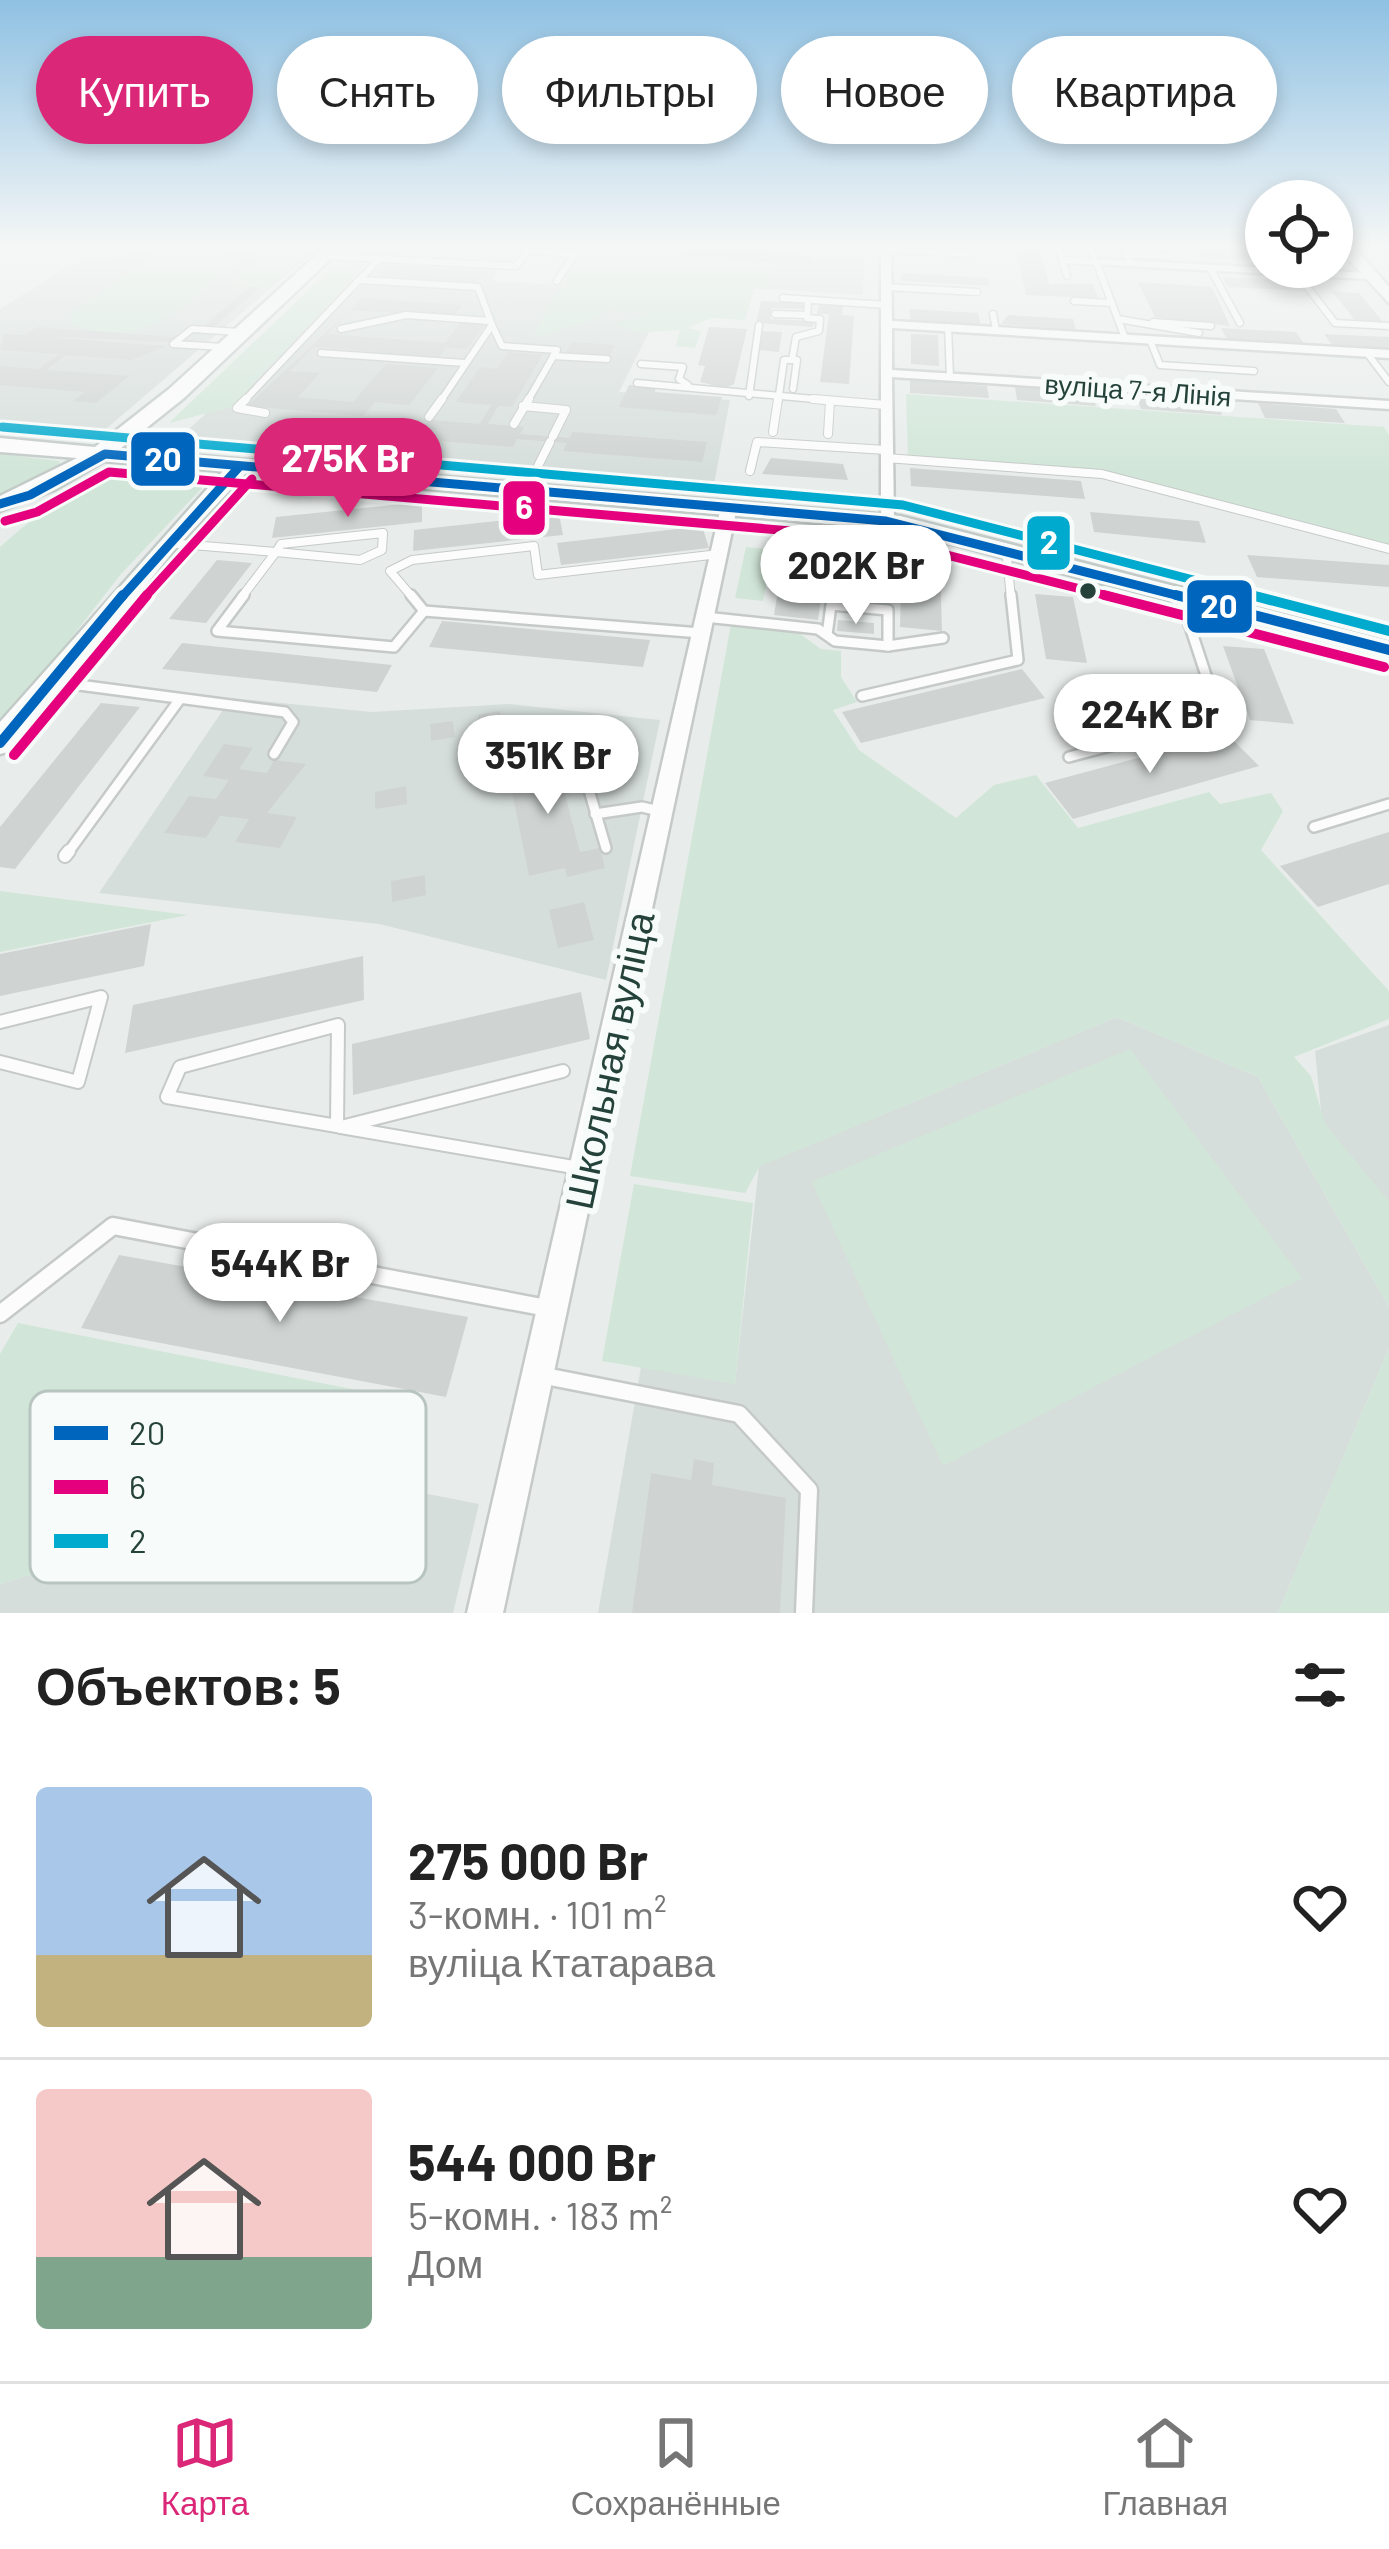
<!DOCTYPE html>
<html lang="ru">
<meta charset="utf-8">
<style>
body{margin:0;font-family:Barlow,sans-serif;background:#f6f6f6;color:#222;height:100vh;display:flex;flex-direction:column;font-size:45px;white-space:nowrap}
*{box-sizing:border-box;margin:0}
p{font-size:39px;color:#767676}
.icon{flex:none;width:66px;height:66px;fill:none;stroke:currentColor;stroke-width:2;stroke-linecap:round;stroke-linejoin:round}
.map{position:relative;height:1613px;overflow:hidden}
.sheet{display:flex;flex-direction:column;background:#fff;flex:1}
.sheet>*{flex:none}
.hud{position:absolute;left:36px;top:36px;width:1317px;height:108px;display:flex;gap:24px}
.controls{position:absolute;left:1245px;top:180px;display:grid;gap:24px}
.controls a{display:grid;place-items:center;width:108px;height:108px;border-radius:50%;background:#fff;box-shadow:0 6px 18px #0003;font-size:60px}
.price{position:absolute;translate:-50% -102px;padding:0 27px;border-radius:42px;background:#fff;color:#222;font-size:39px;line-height:78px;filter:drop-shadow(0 3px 6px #0008)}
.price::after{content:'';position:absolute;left:50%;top:72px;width:36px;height:27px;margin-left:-18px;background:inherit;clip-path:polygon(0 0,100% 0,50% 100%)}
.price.active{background:#db2777;color:#fff}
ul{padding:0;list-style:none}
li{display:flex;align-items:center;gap:36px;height:300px;padding:0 36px}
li+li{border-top:3px solid #e0e0e0}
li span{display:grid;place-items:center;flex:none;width:336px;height:240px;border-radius:12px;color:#555}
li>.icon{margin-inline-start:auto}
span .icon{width:144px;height:144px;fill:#fffc;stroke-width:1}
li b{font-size:51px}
h2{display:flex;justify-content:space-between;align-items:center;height:144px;padding:0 36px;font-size:51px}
.pill{padding:0 42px;border-radius:54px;background:#fff;box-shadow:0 6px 18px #0003;font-size:42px;line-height:108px}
.pill.active{background:#db2777;color:#fff}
.dock{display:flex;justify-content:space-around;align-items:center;height:168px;border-top:3px solid #e0e0e0;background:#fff;font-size:33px;color:#767676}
.dock a{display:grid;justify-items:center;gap:6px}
.dock .active{color:#db2777}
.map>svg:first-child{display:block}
.built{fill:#d6dedb}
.green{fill:#d1e6d8}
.building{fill:#cfd4d2}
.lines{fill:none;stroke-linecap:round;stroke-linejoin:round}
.lane-far4-casing{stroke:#c5cac8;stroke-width:9}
.lane-far3-casing{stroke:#c5cac8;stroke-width:10}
.lane-far2-casing{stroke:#c5cac8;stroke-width:14}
.lane-far1-casing{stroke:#c5cac8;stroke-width:16}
.lane-casing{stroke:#c5cac8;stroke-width:21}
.street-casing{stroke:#c5cac8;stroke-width:5}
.secondary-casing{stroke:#c3cbc8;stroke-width:5}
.lane-far4{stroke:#fcfcfc;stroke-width:6}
.lane-far3{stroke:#fcfcfc;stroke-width:8}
.lane-far2{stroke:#fcfcfc;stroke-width:9}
.lane-far1{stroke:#fcfcfc;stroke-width:12}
.lane{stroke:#fcfcfc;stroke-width:16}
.street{fill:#fcfcfc;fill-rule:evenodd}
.secondary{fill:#fcfcfc;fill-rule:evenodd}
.bus-1-far1-casing{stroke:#f7fbf9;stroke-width:15}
.bus-1-casing{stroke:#f7fbf9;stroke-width:18}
.bus-2-far1-casing{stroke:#f7fbf9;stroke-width:15}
.bus-2-casing{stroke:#f7fbf9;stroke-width:18}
.bus-3-far1-casing{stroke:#f7fbf9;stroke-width:15}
.bus-3-casing{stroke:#f7fbf9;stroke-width:18}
.bus-1-far1{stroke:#0065bd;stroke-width:9}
.bus-1{stroke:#0065bd;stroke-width:10}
.bus-2-far1{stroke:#e5007d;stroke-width:9}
.bus-2{stroke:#e5007d;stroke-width:10}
.bus-3-far1{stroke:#00a9ce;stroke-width:9}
.bus-3{stroke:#00a9ce;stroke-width:10}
.bus-dot{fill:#24423a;stroke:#f7fbf9;stroke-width:4.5}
.labels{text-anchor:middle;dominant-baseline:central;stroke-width:12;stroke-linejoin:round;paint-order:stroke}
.far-street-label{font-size:27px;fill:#24423a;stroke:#f7fbf9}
.near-street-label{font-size:39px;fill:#24423a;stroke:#f7fbf9}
.key{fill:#f7fbf9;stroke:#b8c4c0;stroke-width:3}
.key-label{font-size:33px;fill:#24423a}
.line-badge{stroke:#f7fbf9;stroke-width:4.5}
.badge-label{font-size:33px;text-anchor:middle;font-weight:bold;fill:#fff}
</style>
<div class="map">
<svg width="1389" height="1613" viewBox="0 0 1389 1613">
<rect width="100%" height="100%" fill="#e8edeb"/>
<g class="built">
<polygon points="157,248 312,253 100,434 0,425 0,309 72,264"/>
<polygon points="599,248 864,248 863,295 754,288 745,320 658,314 619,392 730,400 714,484 178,439 372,261 498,268 492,281 585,287"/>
<polygon points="231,698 371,712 509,704 660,720 606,980 379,924 99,893"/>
<polygon points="1117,1017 1258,1077 1389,1307 1389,1348 1278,1613 598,1613 641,1367 735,1383 759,1166"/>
<polygon points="1389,1025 1389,1219 1323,1131 1315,1051"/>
<polygon points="346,1478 479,1504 453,1613 0,1613 0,1584"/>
</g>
<g class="green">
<path d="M185 248H312L269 288 230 285 260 257 253 252 220 249 236 262C191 301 136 358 71 323V314L153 255Z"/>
<polygon points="372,248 523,248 513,260 365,255"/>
<polygon points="583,248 599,252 775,262 765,289 753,289 745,320 713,317 688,328 701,331 695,348 676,346 680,330 635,333 616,324 652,314 608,309 589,322 532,338"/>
<polygon points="342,258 370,260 231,407 169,423"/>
<polygon points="906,394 1384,427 1389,435 1389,544 1103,470 908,456"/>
<polygon points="0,454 59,461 60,470 0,497"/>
<path d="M128 466 189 472 202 480V488L121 574 0 729V547C30 520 89 472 128 466Z"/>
<polygon points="746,547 773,550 763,601 735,598"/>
<polygon points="731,624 796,631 821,649 841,651 841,677 857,702 833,710 859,750 956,818 994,785 1036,775 1078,828 1209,792 1220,804 1271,793 1283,811 1261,850 1389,991 1389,1019 1294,1057 1311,1076 1325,1124 1389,1202 1389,1307 1258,1077 1117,1017 760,1166 745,1193 630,1176"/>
<polygon points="0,891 188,915 0,952"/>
<polygon points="1130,1049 1302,1278 943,1466 812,1182"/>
<polygon points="634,1184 753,1203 735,1384 602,1361"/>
<polygon points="18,1323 372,1393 346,1478 0,1584 0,1354"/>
<polygon points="1389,1348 1389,1613 1278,1613"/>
</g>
<g class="building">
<polygon points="740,248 763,248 762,253 813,256 811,264 683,257 686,249"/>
<polygon points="1016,248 1040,248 1049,284 1093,284 1098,298 1026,295"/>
<polygon points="1194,248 1264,248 1266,261 1199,258"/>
<polygon points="388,266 484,272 475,283 378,277"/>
<polygon points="901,273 988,278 990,286 901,281"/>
<polygon points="1222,277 1296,281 1304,291 1228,287"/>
<polygon points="1138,282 1212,287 1230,326 1155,317"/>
<polygon points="249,287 260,287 214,327 203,327"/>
<polygon points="1332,291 1359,293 1383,322 1355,320"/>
<polygon points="363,298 463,305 453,317 351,310 327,334 445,343 461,322 486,324 467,349 446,348 439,357 314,347 290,371 320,373 298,397 353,402 386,364 438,368 409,405 375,402 363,416 247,406"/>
<polygon points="761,301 804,303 803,309 772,308 770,319 814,321 813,327 756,323"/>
<polygon points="819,304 843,305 842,315 854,316 849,384 820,382 829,314 817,314"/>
<polygon points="910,309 978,313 980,324 910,320"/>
<polygon points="1008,315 1073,319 1076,330 1001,324"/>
<polygon points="37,327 175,337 169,342 35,336 166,346 132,360 66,355 46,370 129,376 96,403 73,401 85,392 0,385 0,366 38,369 59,354 0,350 4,334 25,335"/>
<polygon points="709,327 747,329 734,384 725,388 700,382 705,366 698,365"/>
<polygon points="1221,328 1296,332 1304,344 1227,339"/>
<polygon points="763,331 782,332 779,352 759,350"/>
<polygon points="911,334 938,335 939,366 911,364"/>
<polygon points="1324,334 1389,337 1389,349 1333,346"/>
<polygon points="572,342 615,345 609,356 565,353"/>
<polygon points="508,352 543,354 512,407 498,406 488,424 524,427 520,434 570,438 572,432 707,442 702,462 563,451 567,443 517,439 513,447 416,439 429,420 480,424 491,405 456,402 480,367 497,369"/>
<polygon points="910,380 987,386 989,398 910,393"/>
<polygon points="629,385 656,387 655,392 722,397 716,415 619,407"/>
<polygon points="1015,387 1092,392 1096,406 1017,400"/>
<polygon points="1136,394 1215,400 1222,415 1141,409"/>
<polygon points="1258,403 1336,409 1345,423 1265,418"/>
<polygon points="771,458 843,464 848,480 762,474"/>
<polygon points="910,468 1081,481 1085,499 911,486"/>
<polygon points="422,502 422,522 272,538 276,517"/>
<polygon points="1090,512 1199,521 1206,543 1094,532"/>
<polygon points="559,514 563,535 413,551 414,530"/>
<polygon points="702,526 709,548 561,565 557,543"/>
<polygon points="785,548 940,563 942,631 900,627 901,591 823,584 818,620 774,615"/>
<polygon points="1247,555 1389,565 1389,587 1257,577"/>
<polygon points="217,560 252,563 206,623 169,619"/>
<polygon points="1035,594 1073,597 1087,663 1046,659"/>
<polygon points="838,620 874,623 874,634 837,631"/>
<polygon points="442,621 650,640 643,667 429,647"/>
<polygon points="182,643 392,665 377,692 162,669"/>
<polygon points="1223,646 1264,649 1294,724 1250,720"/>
<polygon points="1022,669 1045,698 861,743 842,712"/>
<polygon points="101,703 140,707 15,869 0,867 0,827"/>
<polygon points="500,711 502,727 480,731 478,715"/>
<polygon points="453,721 455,737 431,741 430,724"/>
<polygon points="1227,734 1259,766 1073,819 1045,783"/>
<polygon points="224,744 253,748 239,769 267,773 274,760 306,764 267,813 297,817 280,848 235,842 249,819 220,816 206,838 164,833 189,796 216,799 229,780 203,776"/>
<polygon points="570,747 575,764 558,768 580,852 600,848 605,868 567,877 565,868 529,876 507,767"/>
<polygon points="406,786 407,804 375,809 375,792"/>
<polygon points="1389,832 1389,884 1318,907 1280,866"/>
<polygon points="425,875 426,895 392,902 391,881"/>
<polygon points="584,902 594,940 558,948 549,910"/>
<polygon points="151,924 144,966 0,996 0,954"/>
<polygon points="363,956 364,1000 125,1053 133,1005"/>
<polygon points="581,992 590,1039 353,1095 352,1044"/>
<polygon points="119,1255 468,1317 446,1397 81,1328"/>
<polygon points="694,1459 714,1463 712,1485 786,1498 780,1613 632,1613 651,1473 691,1480"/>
</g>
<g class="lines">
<g class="lane-far4-casing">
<g id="lane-far4">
<polyline points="1059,248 1067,276"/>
<polyline points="1091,248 1125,338"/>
<polyline points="886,250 975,254"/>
<polyline points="325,256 516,266 528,251 575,254 557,281"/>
<polyline points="1063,260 1096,262"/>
<polyline points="1131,263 1126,254 1170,256"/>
<polyline points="1292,267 1335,323 1389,326"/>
<polyline points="1210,268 1240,323"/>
<polyline points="360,280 478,287 492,325 440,402"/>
<polyline points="886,287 977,292"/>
<polyline points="783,298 886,305"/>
<polyline points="1074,301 1112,303"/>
<polyline points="775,314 807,315"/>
<polyline points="993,314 996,330"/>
<polyline points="1118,319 1199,333"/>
<polyline points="1153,322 1211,326"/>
<polyline points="492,325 502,346 557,350 527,402"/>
<polyline points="948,327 950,377"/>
<polyline points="341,329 406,315 490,321"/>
<polyline points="1150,340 1160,365 1254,371"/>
<polyline points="224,347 173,344 192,329 240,332"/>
<polyline points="321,353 465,363"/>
<polyline points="1367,353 1389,382"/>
<polyline points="553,356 607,359"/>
<polyline points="792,360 797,360 793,389"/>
<polyline points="641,364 683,367 679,379 688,385"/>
<polyline points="637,383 847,402"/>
<polyline points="749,396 759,325"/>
<polyline points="243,402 379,259"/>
<polyline points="778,402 784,360 792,360 796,337 819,331 820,319 807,318 808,301"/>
</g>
</g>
<g class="lane-far3-casing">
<g id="lane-far3">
<polyline points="246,399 237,408 265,413"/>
<polyline points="813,399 886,405"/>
<polyline points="523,406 566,410 553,436"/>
<polyline points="429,417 442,399"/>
<polyline points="514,424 529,399"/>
<polyline points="773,432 778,399"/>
<polyline points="828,434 830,401"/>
<polyline points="886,458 1102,474 1389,549"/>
<polyline points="750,471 757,442 886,450"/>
<polyline points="526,490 550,442"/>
<polygon points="383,533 382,550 360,560 276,552 281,544"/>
<polyline points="167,543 276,552 241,598"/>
<polyline points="1006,548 1011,598"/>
<polyline points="413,598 390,571 412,560 534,546 538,575 719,554"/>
</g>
</g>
<g class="lane-far2-casing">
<g id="lane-far2">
<polyline points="244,595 217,631 394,647 424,611 701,633"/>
<polyline points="411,595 424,611"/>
<polyline points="705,617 818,629 835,641 888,646 943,638"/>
<polyline points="827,635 831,605 888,610 888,646"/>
<polyline points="1382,648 1389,665"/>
<polyline points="56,682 285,712 293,722 274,754"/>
<polyline points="862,696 1018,660 1011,595"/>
<polyline points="574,739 606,848"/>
<polyline points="1069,757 1212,719 1218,712 1180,596"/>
<polyline points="595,814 642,807 663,812"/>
<polyline points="1314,827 1389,804"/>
<polyline points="67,854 180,699"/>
</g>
</g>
<g class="lane-far1-casing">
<g id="lane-far1">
<polyline points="65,856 69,851"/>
<polyline points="0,1022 101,997 78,1082 0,1062"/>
<polygon points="338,1025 337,1126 167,1097 180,1067"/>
<polyline points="337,1126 341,1127"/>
<polyline points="341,1127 579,1168"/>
<polyline points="341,1127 563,1071"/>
</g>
</g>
<g class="lane-casing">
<g id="lane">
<polyline points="0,1314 113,1226 547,1308"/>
<polyline points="540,1375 739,1414 809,1490 804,1613"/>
</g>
</g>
<g class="street-casing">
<g id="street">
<polygon points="881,248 891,248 892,321 1389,350 1389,358 892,328 892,370 1389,401 1389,409 892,377 894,521 881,524"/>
<polygon points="1096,259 1369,273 1374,276 1369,279 1092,264"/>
<polygon points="729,502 737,507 503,1613 467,1613 721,507"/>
</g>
</g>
<g class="secondary-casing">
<g id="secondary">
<polygon points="324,248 342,248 184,398 120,449 900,516 1389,641 1389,659 899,530 246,473 176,548 11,751 0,754 0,722 223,471 104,461 54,490 0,511 0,496 77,458 0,452 0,438 95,447 169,389"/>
<polygon points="1338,248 1355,248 1389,287 1389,303"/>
</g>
</g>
<use href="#lane-far4" class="lane-far4"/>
<use href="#lane-far3" class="lane-far3"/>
<use href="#lane-far2" class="lane-far2"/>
<use href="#lane-far1" class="lane-far1"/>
<use href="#lane" class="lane"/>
<use href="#street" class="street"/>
<use href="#secondary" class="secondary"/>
<g class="bus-1-far1-casing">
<g id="bus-1-far1">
<polyline points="0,504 30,495 105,454 886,521 1187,598"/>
<polyline points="121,598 239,467"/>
</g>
</g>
<g class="bus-1-casing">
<g id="bus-1">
<polyline points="1176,595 1389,650"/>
<polyline points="0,743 123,595"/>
</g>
</g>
<g class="bus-2-far1-casing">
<g id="bus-2-far1">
<polyline points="5,521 37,512 109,472 884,539 1116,598"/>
<polyline points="144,598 252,479"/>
</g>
</g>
<g class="bus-2-casing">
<g id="bus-2">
<polyline points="1104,595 1384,667"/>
<polyline points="14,755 147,595"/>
</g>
</g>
<g class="bus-3-far1-casing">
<polyline id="bus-3-far1" points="2,427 903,505 1263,598"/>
</g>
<g class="bus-3-casing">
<polyline id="bus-3" points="1251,595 1389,631"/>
</g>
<use href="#bus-1-far1" class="bus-1-far1"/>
<use href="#bus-1" class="bus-1"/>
<use href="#bus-2-far1" class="bus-2-far1"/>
<use href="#bus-2" class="bus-2"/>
<use href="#bus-3-far1" class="bus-3-far1"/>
<use href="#bus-3" class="bus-3"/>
</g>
<linearGradient id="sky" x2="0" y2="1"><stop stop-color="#8fc1e3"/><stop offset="0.52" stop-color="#f5f7f6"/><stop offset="1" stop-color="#f5f7f6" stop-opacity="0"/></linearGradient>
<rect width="1389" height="474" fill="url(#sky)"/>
<circle class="bus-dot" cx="1088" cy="591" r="10"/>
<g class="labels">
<g class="far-street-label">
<text transform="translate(1138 389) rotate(4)">вуліца 7-я Лінія</text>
</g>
<g class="near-street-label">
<text transform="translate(608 1060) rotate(-78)">Школьная вуліца</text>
</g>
</g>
<rect x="30" y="1391" width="396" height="192" rx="18" class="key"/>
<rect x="54" y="1426" width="54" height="14" fill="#0065bd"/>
<rect x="54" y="1480" width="54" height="14" fill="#e5007d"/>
<rect x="54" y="1534" width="54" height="14" fill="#00a9ce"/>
<g class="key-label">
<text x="129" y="1445">20</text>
<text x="129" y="1499">6</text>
<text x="129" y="1553">2</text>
</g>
<g class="line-badge">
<rect x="129" y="430" width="68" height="58" rx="12" fill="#0065bd"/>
<rect x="501" y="479" width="46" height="58" rx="12" fill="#e5007d"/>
<rect x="1025" y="514" width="47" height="58" rx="12" fill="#00a9ce"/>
<rect x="1185" y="578" width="69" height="57" rx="12" fill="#0065bd"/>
</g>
<g class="badge-label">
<text x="163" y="471">20</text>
<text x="524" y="519">6</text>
<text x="1049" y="554">2</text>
<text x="1219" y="618">20</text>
</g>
</svg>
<div class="controls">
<a><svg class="icon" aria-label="locate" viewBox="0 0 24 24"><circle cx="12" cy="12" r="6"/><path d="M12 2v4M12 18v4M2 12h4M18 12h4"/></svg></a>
</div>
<b class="price active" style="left:348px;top:520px">275K Br</b>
<b class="price" style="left:856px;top:627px">202K Br</b>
<b class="price" style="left:1150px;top:776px">224K Br</b>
<b class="price" style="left:548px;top:817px">351K Br</b>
<b class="price" style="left:280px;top:1325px">544K Br</b>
<div class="hud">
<a class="pill active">Купить</a>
<a class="pill">Снять</a>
<a class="pill">Фильтры</a>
<a class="pill">Новое</a>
<a class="pill">Квартира</a>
</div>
</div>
<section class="sheet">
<h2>Объектов: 5<svg class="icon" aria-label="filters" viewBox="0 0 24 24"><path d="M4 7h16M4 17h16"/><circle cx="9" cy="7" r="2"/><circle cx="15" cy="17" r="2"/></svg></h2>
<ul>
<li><span style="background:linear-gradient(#a9c7e8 70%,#c2b280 0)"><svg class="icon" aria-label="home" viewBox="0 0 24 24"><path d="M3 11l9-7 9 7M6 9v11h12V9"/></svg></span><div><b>275 000 Br</b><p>3-комн. · 101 m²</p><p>вуліца Ктатарава</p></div><svg class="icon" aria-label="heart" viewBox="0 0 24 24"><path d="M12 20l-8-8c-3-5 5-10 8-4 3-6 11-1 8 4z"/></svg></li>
<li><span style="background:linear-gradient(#f6c9c9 70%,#7fa58c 0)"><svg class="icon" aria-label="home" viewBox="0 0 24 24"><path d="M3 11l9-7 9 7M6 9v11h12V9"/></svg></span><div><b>544 000 Br</b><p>5-комн. · 183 m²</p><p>Дом</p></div><svg class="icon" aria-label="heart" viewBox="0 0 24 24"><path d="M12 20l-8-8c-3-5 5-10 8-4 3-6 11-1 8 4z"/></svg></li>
</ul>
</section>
<nav class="dock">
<a class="active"><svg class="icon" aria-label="map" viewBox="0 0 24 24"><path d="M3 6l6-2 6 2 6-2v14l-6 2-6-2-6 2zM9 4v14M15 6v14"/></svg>Карта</a>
<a><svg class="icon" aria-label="saved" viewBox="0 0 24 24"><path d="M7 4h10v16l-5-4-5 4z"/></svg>Сохранённые</a>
<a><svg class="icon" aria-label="home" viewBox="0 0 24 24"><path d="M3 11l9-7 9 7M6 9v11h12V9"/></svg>Главная</a>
</nav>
